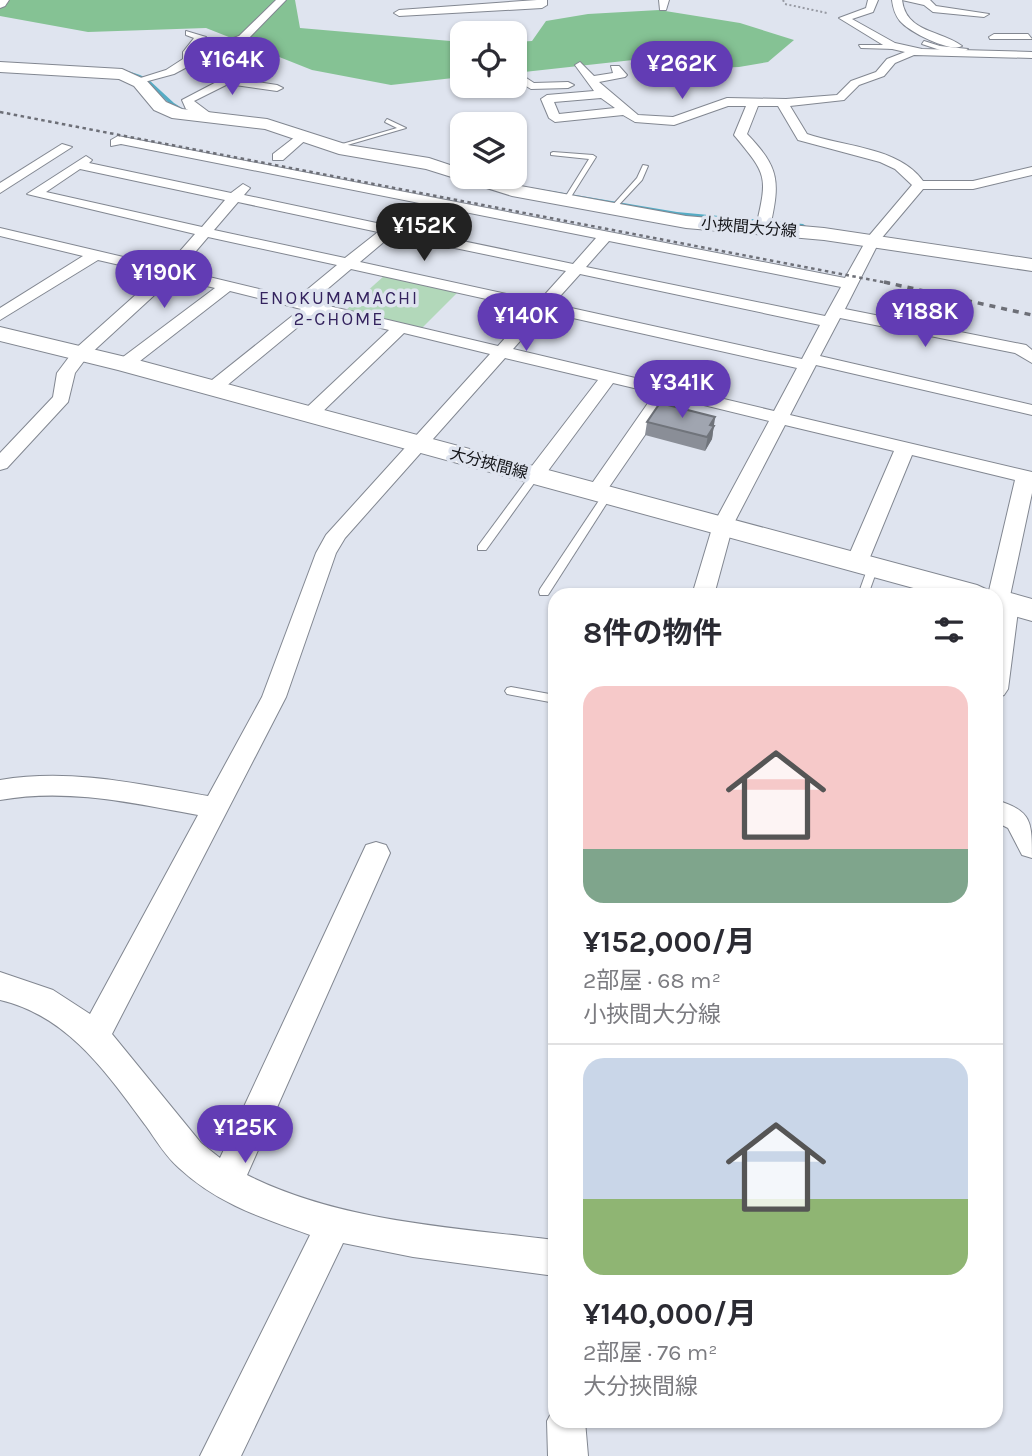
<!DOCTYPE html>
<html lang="ja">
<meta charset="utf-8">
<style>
body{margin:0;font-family:Karla,"Noto Sans JP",sans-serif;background:#f7f7f7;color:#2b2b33;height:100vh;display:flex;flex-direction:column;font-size:26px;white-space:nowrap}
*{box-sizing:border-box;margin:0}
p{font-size:23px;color:#7c7c81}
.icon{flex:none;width:38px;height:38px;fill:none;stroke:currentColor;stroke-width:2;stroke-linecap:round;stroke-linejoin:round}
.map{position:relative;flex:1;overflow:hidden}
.side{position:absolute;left:548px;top:588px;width:455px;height:840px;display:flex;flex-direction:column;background:#fff;border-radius:21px;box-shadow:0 2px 5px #0004}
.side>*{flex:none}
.fabs{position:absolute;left:450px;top:21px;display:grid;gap:14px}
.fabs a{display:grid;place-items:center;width:77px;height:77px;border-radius:14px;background:#fff;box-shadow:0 2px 5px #0004;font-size:35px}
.price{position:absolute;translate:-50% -60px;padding:0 16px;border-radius:24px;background:#623cb4;color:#fff;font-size:23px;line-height:46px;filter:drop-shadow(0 2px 4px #0008)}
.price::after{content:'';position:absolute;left:50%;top:42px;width:21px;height:16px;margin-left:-10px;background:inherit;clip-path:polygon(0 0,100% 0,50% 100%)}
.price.current{background:#222;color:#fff}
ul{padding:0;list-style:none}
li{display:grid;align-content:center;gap:14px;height:371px;padding:0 35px}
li+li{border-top:2px solid #e1e1e2}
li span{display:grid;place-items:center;height:217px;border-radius:21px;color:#555}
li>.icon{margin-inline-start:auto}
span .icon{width:126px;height:126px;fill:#fffc;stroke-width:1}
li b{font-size:30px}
h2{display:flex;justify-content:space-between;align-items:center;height:84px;padding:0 35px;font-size:30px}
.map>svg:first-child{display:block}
.green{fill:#b2d8ba}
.forest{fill:#85c294}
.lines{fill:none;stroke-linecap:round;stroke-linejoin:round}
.stream{fill:#55acc5;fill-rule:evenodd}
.service-casing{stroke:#828791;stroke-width:2}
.minor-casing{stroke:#828791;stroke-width:2}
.secondary-casing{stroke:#828791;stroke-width:2}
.motorway-casing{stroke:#828791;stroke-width:2}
.path{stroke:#979aa3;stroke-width:2;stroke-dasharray:2 2.5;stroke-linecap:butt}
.service{fill:#fff;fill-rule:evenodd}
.minor{fill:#fff;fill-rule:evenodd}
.secondary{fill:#fff;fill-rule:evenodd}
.motorway{fill:#fff;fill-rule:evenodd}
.rail-far1{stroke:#6d6f77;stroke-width:2.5;stroke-dasharray:3.5 3.5;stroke-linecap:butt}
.rail{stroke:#6d6f77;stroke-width:3.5;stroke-dasharray:6 6;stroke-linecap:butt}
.wall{fill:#8a8e97}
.shaded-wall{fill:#70747b}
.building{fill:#a0a5b0;stroke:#70747b;stroke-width:2}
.labels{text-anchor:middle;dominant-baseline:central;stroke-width:7;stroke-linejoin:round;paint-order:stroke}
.far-street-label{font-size:16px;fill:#131418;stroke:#dfe4ef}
.far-neighbourhood-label{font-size:18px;letter-spacing:2px;fill:#34235e;stroke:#dfe4ef}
</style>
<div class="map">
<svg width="1032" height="1456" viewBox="0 0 1032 1456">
<rect width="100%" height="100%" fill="#dfe4ef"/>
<polygon class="green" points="384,276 458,292 421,329 345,311"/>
<g class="forest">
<polygon points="0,0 295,0 300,28 462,42 462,77 391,85 312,70 206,28 88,32 0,16"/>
<polygon points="659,10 740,23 794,40 768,62 739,67 664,70 633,60 515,73 515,42 532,41 546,21 588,14"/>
</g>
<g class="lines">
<g class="stream">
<polygon points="113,69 128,71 140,75 148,79 174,103 185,110 181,111 171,105 145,81 137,76 112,71"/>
<polygon points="264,119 268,119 309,132 305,133 264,121"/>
<polygon points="528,187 677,212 803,224 806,226 803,228 677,216 530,189 528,188"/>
</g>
<g class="service-casing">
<g id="service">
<polygon points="924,41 940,46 968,49 965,51 940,50 922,44"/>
<polygon points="859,45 895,45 898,47 895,49 861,48"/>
<polygon points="387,119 406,128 337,148 332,147 397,128 385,122"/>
<polygon points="553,152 593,155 596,157 569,200 564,199 589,159 551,155 551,153"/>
<polygon points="643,165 648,166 642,180 615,209 611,209 611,207 637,178"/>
<polygon points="535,472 540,475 486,550 478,550 478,546 532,473"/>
<polygon points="607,492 612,495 548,595 540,595 539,592 540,589 604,493"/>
<polygon points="873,564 878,567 868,595 858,595 868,567"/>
<polygon points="511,687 555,695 555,703 507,694 505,691 507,688"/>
</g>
</g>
<g class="minor-casing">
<g id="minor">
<polygon points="276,0 286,0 247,40 227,48 259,54 259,58 215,52 174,74 137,84 131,81 166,70 183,59 183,52 194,38 186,35 186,31 206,37 193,53 239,36"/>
<polygon points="537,0 547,0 547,5 542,8 399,16 394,13 399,10"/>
<polygon points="659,0 669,0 666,10 660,10"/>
<path d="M868 0H878L873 12 852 19 895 43 922 49 1032 52V58L914 55 895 63 884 76 859 85 844 100 790 106 807 134C844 147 899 147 923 181H973L1032 167V175L973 189H923L880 240 845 309 1026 345 1032 350V363L1015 353 840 318 820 356 1032 405V415L816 365 790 415 1032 472V493L1010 596 1019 603 1008 689 1004 695 996 698V595H988L1015 480 912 455 868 562 857 569 846 562 894 451 785 425 733 525 714 595H692L713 525 769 421 671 397 603 496 596 498 586 492 655 393 613 383 542 479 535 481 525 475 598 380 505 358 345 538 336 553 286 697 112 1034 201 1143 220 1158 366 845 376 842 386 845 390 853 247 1175C341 1222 452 1227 555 1240V1276L413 1257 343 1243 241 1456H200L310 1235C260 1217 218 1204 179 1168 166 1157 156 1140 146 1126 106 1072 68 1016 0 1000V972L53 990 90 1014 198 815C131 803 68 788 0 800V780C71 768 138 784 208 796L262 697 316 553 326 535 490 354 404 333 316 418H304L301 414 304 410 389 330 316 312 219 392H207L204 388 207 384 301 309 230 291 131 368H119L116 364 119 360 215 288 173 278 87 357 75 373 68 402 7 468 0 470V453L53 397 57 373 75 349 159 274 98 260 0 320V308L83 256 0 236V228L166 267 195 234 27 194 86 156 92 160 89 163 231 193 243 184 250 188 244 195 386 225 396 220 403 224 400 228 573 264 596 238 121 144 111 146V140L118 136 845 278 868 237 912 185 895 169 880 162 798 140 778 106H758L747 134C780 168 780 182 770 227L763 231 756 227C768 175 767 175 734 135L746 106H728L674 125 635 122 623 115 555 122 549 118 541 99 547 95 594 91 575 65 580 62 594 76 613 73 611 66H619L627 75 625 77 599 82 638 115 673 117 727 98 786 99 837 95 851 81 876 72 887 59 905 52 888 48 839 18 866 8ZM601 98 615 108 559 114 554 102ZM80 169 225 200 202 227 46 192ZM238 202 378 232 345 258 214 230ZM392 235 566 271 539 301 360 262ZM208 237 337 265 297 298 180 270ZM609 241 841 287 825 316 586 267ZM351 269 531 309 498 346 312 302ZM580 274 820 325 802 359 553 304ZM546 312 797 368 774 411 513 349Z"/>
<path d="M892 0H902C906 33 941 30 962 46 951 53 909 32 900 21 895 15 893 8 892 0Z"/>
<polygon points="902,0 930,0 936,6 989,14 984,17 933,12 924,5"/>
<polygon points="994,34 1028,34 1032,39 990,39 989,37"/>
<polygon points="514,70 534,83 568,82 574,85 568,88 531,89 514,79"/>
<polygon points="226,77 277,85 283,88 277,91 228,84 194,101 210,113 205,120 197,120 197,114 186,109 182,100"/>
<polygon points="300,133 310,136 283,160 273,160 273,154"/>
<polygon points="62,144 72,147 0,193 0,183"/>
<path d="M996 800C1032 811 1032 821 1032 858L1022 855 1008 828 996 822Z"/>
<polygon points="555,1406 555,1421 585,1421 588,1456 548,1456 547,1421"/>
</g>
</g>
<g class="secondary-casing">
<g id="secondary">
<polygon points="0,62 122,69 146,80 166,102 182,109 267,119 348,145 429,158 462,169 462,177 488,177 515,185 686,216 824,228 1032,259 1032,271 824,240 686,228 512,196 426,169 339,154 265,129 172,118 154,110 134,86 119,79 0,72"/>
<polygon points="0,327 134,359 977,585 990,591 996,589 1032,599 1032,621 996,611 996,595 939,595 118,370 0,341"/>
</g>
</g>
<g class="motorway-casing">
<polygon id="motorway" points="0,0 9,0 5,6 0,8"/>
</g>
<polyline class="path" points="783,0 785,4 827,13"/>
<use href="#service" class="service"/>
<use href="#minor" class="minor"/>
<use href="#secondary" class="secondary"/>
<use href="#motorway" class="motorway"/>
<polyline class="rail-far1" points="0,112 893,284"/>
<polyline class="rail" points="884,282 1032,315"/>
</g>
<polygon class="wall" points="715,417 712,439 705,451 645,435 647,422"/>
<polygon class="shaded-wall" points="715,417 712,439 705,451 710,425"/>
<polygon class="building" points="660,403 715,417 710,425 714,426 707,437 647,422"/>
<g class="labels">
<g class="far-street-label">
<text transform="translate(749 227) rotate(5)">小挾間大分線</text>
<text transform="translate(489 463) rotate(15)">大分挾間線</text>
</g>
<g class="far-neighbourhood-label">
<text x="339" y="298">ENOKUMAMACHI<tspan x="339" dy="21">2-CHOME</tspan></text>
</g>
</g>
</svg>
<div class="fabs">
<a><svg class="icon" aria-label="locate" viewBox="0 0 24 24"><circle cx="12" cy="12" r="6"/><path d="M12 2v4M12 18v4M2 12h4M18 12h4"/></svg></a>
<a><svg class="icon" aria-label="layers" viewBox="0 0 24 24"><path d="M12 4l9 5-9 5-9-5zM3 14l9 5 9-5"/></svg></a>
</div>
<b class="price" style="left:232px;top:97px">¥164K</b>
<b class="price" style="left:682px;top:101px">¥262K</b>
<b class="price current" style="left:424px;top:263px">¥152K</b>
<b class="price" style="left:164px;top:310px">¥190K</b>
<b class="price" style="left:925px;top:349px">¥188K</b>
<b class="price" style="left:526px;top:353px">¥140K</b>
<b class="price" style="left:682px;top:420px">¥341K</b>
<b class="price" style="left:245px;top:1165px">¥125K</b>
<section class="side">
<h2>8件の物件<svg class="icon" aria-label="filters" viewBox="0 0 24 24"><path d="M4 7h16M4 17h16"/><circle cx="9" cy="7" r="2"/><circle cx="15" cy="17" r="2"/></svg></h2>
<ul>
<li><span style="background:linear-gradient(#f6c9c9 75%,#7fa58c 0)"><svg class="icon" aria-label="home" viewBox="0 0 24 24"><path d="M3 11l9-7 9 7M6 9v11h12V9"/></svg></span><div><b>¥152,000/月</b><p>2部屋 · 68 m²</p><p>小挾間大分線</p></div></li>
<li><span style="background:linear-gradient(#c9d6e8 65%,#8fb573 0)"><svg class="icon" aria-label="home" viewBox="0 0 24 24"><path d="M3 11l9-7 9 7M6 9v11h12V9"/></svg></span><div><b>¥140,000/月</b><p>2部屋 · 76 m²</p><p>大分挾間線</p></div></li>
</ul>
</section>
</div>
